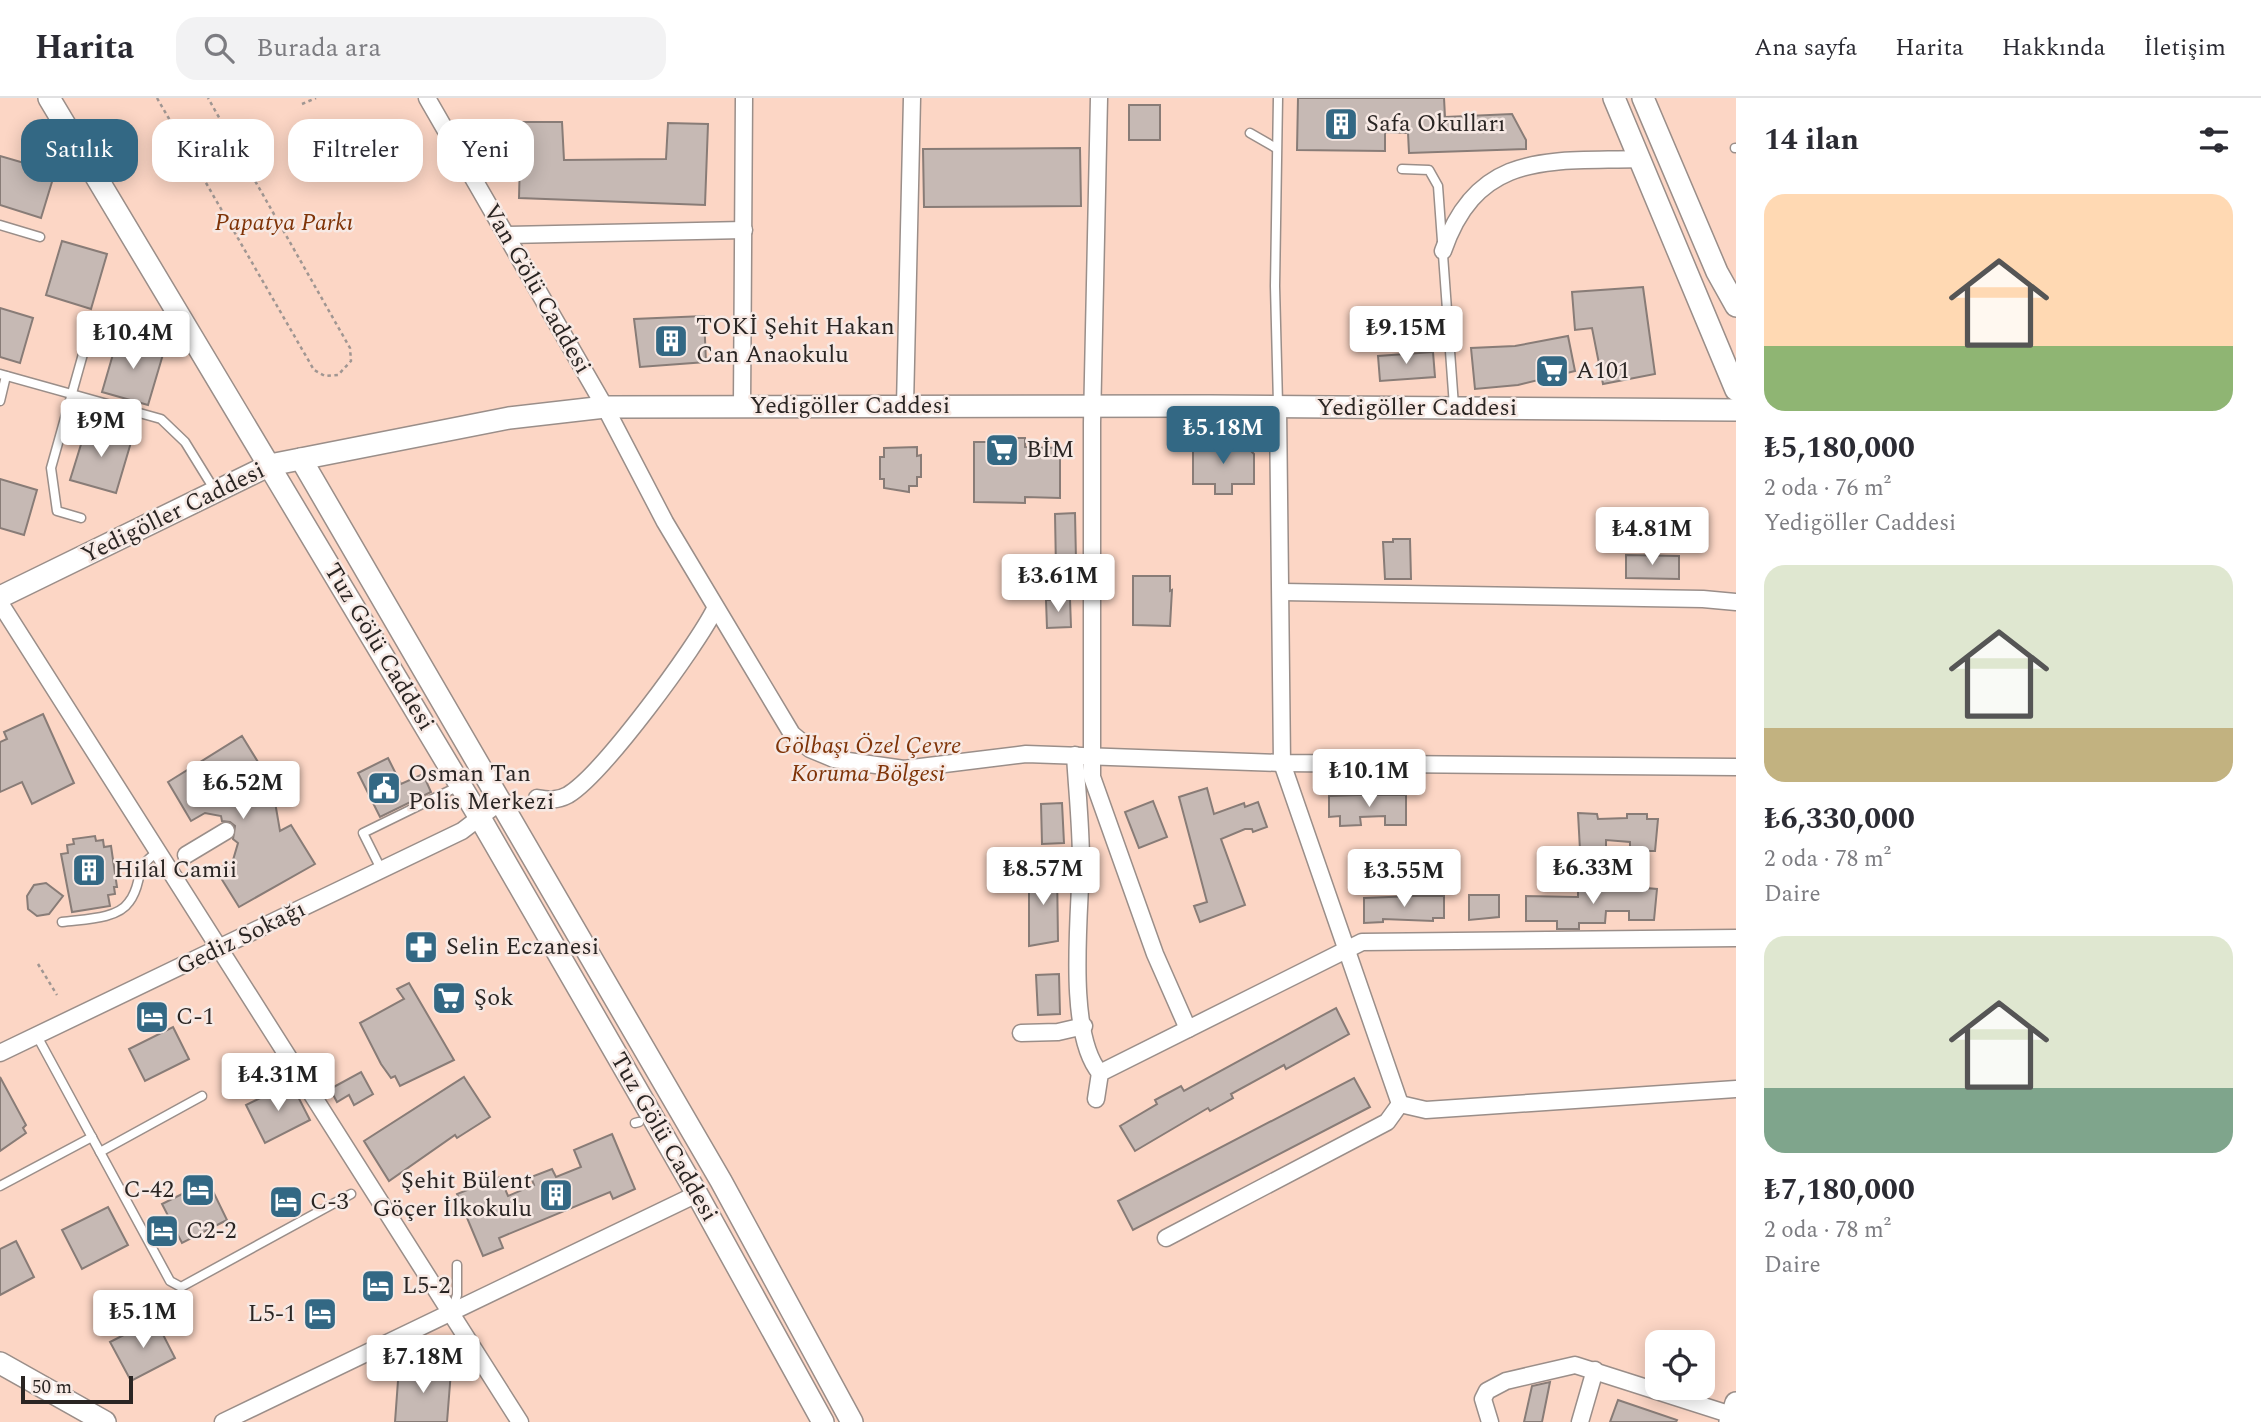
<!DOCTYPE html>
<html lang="tr">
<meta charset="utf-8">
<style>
body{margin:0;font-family:Spectral,serif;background:#f2f2f3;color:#2b2b33;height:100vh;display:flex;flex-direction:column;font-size:26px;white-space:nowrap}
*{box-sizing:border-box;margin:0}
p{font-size:23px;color:#7c7c81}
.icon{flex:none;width:38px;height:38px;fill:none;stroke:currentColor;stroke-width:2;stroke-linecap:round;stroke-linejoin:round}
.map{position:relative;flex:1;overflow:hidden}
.sheet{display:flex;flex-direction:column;background:#fff;width:525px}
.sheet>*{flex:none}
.top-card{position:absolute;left:21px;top:21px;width:665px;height:63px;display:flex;gap:14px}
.tools{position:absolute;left:1645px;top:1232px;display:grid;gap:14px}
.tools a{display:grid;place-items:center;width:70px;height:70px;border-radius:14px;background:#fff;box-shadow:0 4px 18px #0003;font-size:35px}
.scale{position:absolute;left:21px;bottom:18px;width:112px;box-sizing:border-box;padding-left:7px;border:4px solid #2a2523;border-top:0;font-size:19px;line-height:24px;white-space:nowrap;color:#2a2523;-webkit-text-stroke:5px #f7e9e4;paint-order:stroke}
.price{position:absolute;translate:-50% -60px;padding:0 16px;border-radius:7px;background:#fff;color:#222;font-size:23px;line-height:46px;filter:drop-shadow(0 2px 4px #0008)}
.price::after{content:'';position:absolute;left:50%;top:42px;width:21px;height:16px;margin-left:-10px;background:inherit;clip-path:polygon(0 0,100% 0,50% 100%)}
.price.current{background:#336884;color:#fff}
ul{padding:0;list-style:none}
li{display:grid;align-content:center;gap:14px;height:371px;padding:0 28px}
li span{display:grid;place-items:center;height:217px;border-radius:21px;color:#555}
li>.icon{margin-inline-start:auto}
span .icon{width:126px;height:126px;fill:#fffc;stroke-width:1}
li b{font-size:30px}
h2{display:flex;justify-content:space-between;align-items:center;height:84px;padding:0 28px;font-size:30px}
.chip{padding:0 24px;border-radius:21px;background:#fff;box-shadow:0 4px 18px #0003;font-size:24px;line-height:63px}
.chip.current{background:#336884;color:#fff}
header{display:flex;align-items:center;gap:42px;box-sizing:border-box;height:98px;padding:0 35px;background:#fff;border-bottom:2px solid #e1e1e2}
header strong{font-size:33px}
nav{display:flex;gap:38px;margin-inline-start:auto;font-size:24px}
.search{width:490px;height:63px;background:#f2f2f3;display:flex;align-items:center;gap:18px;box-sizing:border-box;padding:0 24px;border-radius:21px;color:#7c7c81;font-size:26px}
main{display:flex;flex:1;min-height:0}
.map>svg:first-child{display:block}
.green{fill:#fcd6c5;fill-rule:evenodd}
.building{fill:#c6b9b4;stroke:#887c77;stroke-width:2}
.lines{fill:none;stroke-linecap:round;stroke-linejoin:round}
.lane-casing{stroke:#9a8e89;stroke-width:11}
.street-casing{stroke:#9a8e89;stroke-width:19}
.secondary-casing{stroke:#9a8e89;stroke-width:24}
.path{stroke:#a09692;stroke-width:2.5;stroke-dasharray:3.5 3.5;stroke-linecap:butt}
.lane{stroke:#fff;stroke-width:8}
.street{stroke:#fff;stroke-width:16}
.secondary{stroke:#fff;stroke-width:21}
.labels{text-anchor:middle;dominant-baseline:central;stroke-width:5;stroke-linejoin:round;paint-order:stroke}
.poi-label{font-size:24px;fill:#2a2523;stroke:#f7e9e4;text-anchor:start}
.park-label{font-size:24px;font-style:italic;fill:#7f3307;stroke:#f7e9e4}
.street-label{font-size:24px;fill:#2a2523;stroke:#f7e9e4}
</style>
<header>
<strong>Harita</strong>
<div class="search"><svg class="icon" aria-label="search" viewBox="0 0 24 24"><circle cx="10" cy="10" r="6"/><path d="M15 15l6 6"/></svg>Burada ara</div>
<nav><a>Ana sayfa</a><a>Harita</a><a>Hakkında</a><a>İletişim</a></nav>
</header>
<main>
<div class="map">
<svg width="1736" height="1324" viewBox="0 0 1736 1324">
<rect width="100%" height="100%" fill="#f7e9e4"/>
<path class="green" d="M0 0H1736V1324H0ZM1657 1244H1703V1290H1657Z"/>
<g class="building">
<polygon points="1298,0 1444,0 1445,19 1512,16 1526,42 1526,51 1409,55 1408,35 1385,34 1385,53 1297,52"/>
<rect x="1129" y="7" width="31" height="35"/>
<polygon points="521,24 562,24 564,62 666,61 668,25 708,26 705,107 519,100"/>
<polygon points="1080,50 1081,108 924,109 923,51"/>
<polygon points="0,58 55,74 41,120 0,107"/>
<polygon points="62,143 107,156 91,211 46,197"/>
<polygon points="1643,189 1655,276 1603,286 1592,230 1575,232 1572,194"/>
<polygon points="0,210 33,220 20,265 0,259"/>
<polygon points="704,218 706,264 640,269 634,221"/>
<polygon points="1568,238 1575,273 1518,287 1475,291 1471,250 1515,248"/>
<polygon points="118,239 164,253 148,307 102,294"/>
<polygon points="1433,254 1435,279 1380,283 1378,258"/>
<polygon points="87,327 132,341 116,395 70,382"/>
<polygon points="1009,340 1025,340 1025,349 1060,350 1060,400 1025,399 1025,405 974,404 974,344 1009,344"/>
<polygon points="1193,345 1243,345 1254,356 1254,386 1232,386 1232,396 1215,396 1215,386 1193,386"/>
<polygon points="917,349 917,358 921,357 921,379 917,379 917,388 909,388 909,394 884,390 884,381 880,381 880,359 884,359 884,350"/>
<polygon points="0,381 37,392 24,437 0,430"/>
<polygon points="1075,415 1076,462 1067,471 1056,472 1055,416"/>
<polygon points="1393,441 1410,441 1411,481 1385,481 1383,444 1393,444"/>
<polygon points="1626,457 1679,458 1679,481 1626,480"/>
<polygon points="1133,478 1170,478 1170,493 1172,492 1170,528 1133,527"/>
<polygon points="1070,501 1071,529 1047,530 1046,502"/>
<polygon points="43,616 74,685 32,706 22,684 0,694 0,644 7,641 4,634"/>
<polygon points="242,638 266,677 252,686 275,704 280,733 291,727 315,766 239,809 216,772 233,762 238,745 233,741 235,728 230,724 222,723 221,718 205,715 191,723 168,684"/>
<polygon points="388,660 401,686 423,676 431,694 380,719 358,675"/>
<polygon points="1207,690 1214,716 1244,705 1245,709 1258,704 1267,729 1253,734 1252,731 1245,731 1221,741 1245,807 1200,824 1194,808 1207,804 1179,699"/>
<polygon points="1360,697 1406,697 1406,727 1385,727 1385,718 1360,719 1361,727 1340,728 1340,718 1329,719 1329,698"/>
<polygon points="1153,703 1167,739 1139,750 1125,714"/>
<polygon points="1062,705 1064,745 1042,746 1041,706"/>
<polygon points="1578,715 1597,716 1598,721 1627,720 1627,716 1647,716 1647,721 1658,721 1655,753 1630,753 1630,744 1606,742 1606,752 1580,752"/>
<polygon points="95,738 96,743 103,742 104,749 111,748 117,789 114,789 115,796 108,797 110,808 72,814 61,756 68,755 67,747 74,746 73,741"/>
<polygon points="1057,771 1058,843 1029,848 1029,772"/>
<polygon points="46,785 63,798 49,816 37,818 28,811 27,798 34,787"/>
<polygon points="1627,785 1646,785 1646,790 1657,791 1654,822 1629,822 1629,813 1606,813 1605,825 1579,825 1579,831 1557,831 1557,823 1526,823 1526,798 1578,799 1578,788 1597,788 1597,793 1626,793"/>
<polygon points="1469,797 1499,797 1499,819 1469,822"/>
<polygon points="1414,798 1444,798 1444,820 1433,820 1433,823 1383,821 1383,824 1364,825 1364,800"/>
<polygon points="1059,876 1060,916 1038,917 1036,877"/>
<polygon points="409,885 454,962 400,988 395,978 391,980 381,966 360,925 404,901 397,891"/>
<polygon points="1336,910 1349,936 1286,971 1284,967 1231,996 1233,1000 1210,1013 1208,1010 1135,1053 1120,1028 1157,1006 1155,1002 1181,988 1184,993"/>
<polygon points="173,929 189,961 145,983 129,951"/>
<polygon points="361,974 373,996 354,1007 349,997 337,1004 330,991"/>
<polygon points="0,979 26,1027 23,1030 26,1035 0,1053"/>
<polygon points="464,979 490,1019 457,1040 455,1037 389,1083 364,1043"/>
<polygon points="1354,980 1370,1009 1133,1132 1118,1103"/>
<polygon points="291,985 310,1022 265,1045 246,1007"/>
<polygon points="612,1036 635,1091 613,1101 610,1094 499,1140 503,1150 483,1158 457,1096 500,1079 508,1098 534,1087 531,1079 552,1071 556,1079 581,1069 574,1052"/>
<polygon points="208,1083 227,1122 182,1145 162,1106"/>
<polygon points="108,1109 128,1147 82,1171 62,1132"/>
<polygon points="16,1143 34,1179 0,1197 0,1151"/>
<polygon points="155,1221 175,1260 131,1283 110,1244"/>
<polygon points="406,1266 451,1273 447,1324 395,1324 399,1269 406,1269"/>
<polygon points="1550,1284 1542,1324 1524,1324 1532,1288"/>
<polygon points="1618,1302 1677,1322 1676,1324 1610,1324"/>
</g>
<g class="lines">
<g class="lane-casing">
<g id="lane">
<polyline points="1278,0 1275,188 1278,306"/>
<polyline points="1250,35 1276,50"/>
<polyline points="1735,50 1736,50"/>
<polyline points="1402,71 1429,72 1438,88 1454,308"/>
<polyline points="0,127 40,139"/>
<polyline points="0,276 161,321 185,344 214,391"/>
<polyline points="0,303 6,278"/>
<polyline points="81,420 57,413 51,370 90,231"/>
<polyline points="381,771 363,735 459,688"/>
<path d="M62 824C81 821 117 822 129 804 144 785 132 770 158 754"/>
<polyline points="37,938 170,1183 181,1189 351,1096"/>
<polyline points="635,1025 639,1024"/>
<polyline points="100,1054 202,998"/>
<polyline points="0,1088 92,1039"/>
<polyline points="452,1213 457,1197 457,1167"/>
</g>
</g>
<g class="street-casing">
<g id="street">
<polyline points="427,0 605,309 665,424 792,636 810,651 834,661 904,671 1026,656 1282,665 1736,669"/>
<polyline points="1099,0 1092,325 1092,679 1155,856 1188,931"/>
<polyline points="506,137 744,132"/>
<path d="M1443 153C1478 51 1552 64 1639 61"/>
<polyline points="742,307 744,0"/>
<polyline points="905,308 912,0"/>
<polyline points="1282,494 1703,501 1736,504"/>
<polyline points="0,505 520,1324"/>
<path d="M1075 657C1077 692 1081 728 1081 764 1080 816 1066 935 1100 975"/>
<path d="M537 700C548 702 557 703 568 697 603 676 696 549 715 511"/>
<polyline points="186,757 226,733"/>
<polyline points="1021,935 1058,934 1084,928"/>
<polyline points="0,955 462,733 500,704"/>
<polyline points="1096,1001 1100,975 1362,844 1736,840"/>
<polyline points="1400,1006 1426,1012 1736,991"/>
<polyline points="1166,1140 1387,1024 1400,1006 1282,665 1278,309"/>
<polyline points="223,1324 697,1096"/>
<polyline points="1490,1324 1483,1301 1487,1293 1506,1283 1575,1267 1732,1317"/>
<polyline points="1580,1324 1595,1272"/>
</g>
</g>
<g class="secondary-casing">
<g id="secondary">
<polyline points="49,0 480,720 697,1096 823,1324"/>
<polyline points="1614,0 1736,292"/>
<polyline points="1643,0 1717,174 1736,208"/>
<polyline points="301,361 721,1083 852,1324"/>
<polyline points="0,499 270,367 509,320 605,309 1210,308 1736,312"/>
<polyline points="0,1265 105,1324"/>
<polyline points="1730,1324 1736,1305"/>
</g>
</g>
<g class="path">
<polyline points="157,0 314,272 325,278 338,277 351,263 350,250 208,0"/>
<polyline points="302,6 316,0"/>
<polyline points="38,866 57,897"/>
</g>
<use href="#lane" class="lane"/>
<use href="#street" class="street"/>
<use href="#secondary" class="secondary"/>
</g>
<defs>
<g id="building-square" transform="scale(1.75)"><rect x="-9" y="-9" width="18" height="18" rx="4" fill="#336884" stroke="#f7e9e4"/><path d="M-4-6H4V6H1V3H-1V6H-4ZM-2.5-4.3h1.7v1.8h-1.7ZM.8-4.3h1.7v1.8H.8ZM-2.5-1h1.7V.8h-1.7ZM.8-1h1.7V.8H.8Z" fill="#fff"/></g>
<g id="supermarket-square" transform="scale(1.75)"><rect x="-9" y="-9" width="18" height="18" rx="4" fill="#336884" stroke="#f7e9e4"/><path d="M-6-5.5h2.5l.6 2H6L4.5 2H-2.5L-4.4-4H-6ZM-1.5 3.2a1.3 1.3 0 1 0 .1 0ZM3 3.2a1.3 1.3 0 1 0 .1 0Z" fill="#fff"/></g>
<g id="civic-square" transform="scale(1.75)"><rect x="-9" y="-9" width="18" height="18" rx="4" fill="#336884" stroke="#f7e9e4"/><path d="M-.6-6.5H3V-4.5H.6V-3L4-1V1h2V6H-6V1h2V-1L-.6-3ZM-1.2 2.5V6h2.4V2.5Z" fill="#fff"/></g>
<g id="pharmacy-square" transform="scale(1.75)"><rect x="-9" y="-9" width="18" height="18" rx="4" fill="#336884" stroke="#f7e9e4"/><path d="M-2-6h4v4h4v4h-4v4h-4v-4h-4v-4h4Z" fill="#fff"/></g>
<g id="hotel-square" transform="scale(1.75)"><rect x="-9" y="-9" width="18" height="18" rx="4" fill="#336884" stroke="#f7e9e4"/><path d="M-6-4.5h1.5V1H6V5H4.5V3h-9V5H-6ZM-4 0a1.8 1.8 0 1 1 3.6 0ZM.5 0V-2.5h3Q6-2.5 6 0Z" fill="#fff"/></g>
</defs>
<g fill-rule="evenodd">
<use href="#building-square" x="1341" y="26"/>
<use href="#building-square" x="671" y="243"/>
<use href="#supermarket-square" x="1552" y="273"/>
<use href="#supermarket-square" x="1002" y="352"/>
<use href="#civic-square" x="384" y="690"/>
<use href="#building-square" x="89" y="772"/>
<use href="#pharmacy-square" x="421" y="849"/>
<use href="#supermarket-square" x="449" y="900"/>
<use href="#hotel-square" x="152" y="919"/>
<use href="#hotel-square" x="198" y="1092"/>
<use href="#building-square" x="556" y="1097"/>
<use href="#hotel-square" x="286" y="1104"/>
<use href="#hotel-square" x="162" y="1133"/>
<use href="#hotel-square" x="378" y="1188"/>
<use href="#hotel-square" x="320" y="1216"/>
</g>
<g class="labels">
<g class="poi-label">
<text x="1366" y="26">Safa Okulları</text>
<text x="696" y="229">TOKİ Şehit Hakan<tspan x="696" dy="28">Can Anaokulu</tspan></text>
<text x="1576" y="273">A101</text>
<text x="1026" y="352">BİM</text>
<text x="408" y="676">Osman Tan<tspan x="408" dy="28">Polis Merkezi</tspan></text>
<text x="114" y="772">Hilal Camii</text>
<text x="446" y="849">Selin Eczanesi</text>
<text x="474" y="900">Şok</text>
<text x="176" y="919">C-1</text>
<text x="532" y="1083" text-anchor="end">Şehit Bülent<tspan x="532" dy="28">Göçer İlkokulu</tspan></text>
<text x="174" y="1092" text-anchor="end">C-42</text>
<text x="310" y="1104">C-3</text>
<text x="186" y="1133">C2-2</text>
<text x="402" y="1188">L5-2</text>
<text x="296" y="1216" text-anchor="end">L5-1</text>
</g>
<g class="park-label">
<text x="284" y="125">Papatya Parkı</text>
<text x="868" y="648">Gölbaşı Özel Çevre<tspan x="868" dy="28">Koruma Bölgesi</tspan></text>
</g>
<g class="street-label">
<text transform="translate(537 191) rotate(60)">Van Gölü Caddesi</text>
<text x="850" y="308">Yedigöller Caddesi</text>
<text x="1417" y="310">Yedigöller Caddesi</text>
<text transform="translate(173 415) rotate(-26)">Yedigöller Caddesi</text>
<text transform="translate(379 549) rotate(59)">Tuz Gölü Caddesi</text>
<text transform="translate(241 840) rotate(-26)">Gediz Sokağı</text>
<text transform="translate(664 1039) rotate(60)">Tuz Gölü Caddesi</text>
</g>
</g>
</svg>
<div class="tools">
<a><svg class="icon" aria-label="locate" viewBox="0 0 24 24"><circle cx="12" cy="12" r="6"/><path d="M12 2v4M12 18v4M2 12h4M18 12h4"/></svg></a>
</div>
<div class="scale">50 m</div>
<b class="price" style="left:1406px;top:268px">₺9.15M</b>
<b class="price" style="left:133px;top:273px">₺10.4M</b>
<b class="price" style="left:101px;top:361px">₺9M</b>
<b class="price current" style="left:1223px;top:368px">₺5.18M</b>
<b class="price" style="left:1652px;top:469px">₺4.81M</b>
<b class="price" style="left:1058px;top:516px">₺3.61M</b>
<b class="price" style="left:1369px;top:711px">₺10.1M</b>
<b class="price" style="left:243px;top:723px">₺6.52M</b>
<b class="price" style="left:1593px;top:808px">₺6.33M</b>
<b class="price" style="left:1043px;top:809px">₺8.57M</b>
<b class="price" style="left:1404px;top:811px">₺3.55M</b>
<b class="price" style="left:278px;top:1015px">₺4.31M</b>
<b class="price" style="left:143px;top:1252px">₺5.1M</b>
<b class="price" style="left:423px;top:1297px">₺7.18M</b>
<div class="top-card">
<a class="chip current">Satılık</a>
<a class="chip">Kiralık</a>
<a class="chip">Filtreler</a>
<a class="chip">Yeni</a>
</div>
</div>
<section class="sheet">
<h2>14 ilan<svg class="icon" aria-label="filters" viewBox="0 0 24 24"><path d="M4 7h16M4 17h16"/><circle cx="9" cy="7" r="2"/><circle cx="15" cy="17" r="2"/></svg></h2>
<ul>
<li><span style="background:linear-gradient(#ffd9b3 70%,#8fb573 0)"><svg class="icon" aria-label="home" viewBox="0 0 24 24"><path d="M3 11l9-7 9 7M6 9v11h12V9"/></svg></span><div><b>₺5,180,000</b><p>2 oda · 76 m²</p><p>Yedigöller Caddesi</p></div></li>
<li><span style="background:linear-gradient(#dfe7d0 75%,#c2b280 0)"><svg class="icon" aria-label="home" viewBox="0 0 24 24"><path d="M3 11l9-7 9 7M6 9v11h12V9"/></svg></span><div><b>₺6,330,000</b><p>2 oda · 78 m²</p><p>Daire</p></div></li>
<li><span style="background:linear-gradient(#dfe7d0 70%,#7fa58c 0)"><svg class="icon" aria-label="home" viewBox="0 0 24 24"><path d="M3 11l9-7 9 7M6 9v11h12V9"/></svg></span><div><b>₺7,180,000</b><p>2 oda · 78 m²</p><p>Daire</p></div></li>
</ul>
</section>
</main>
